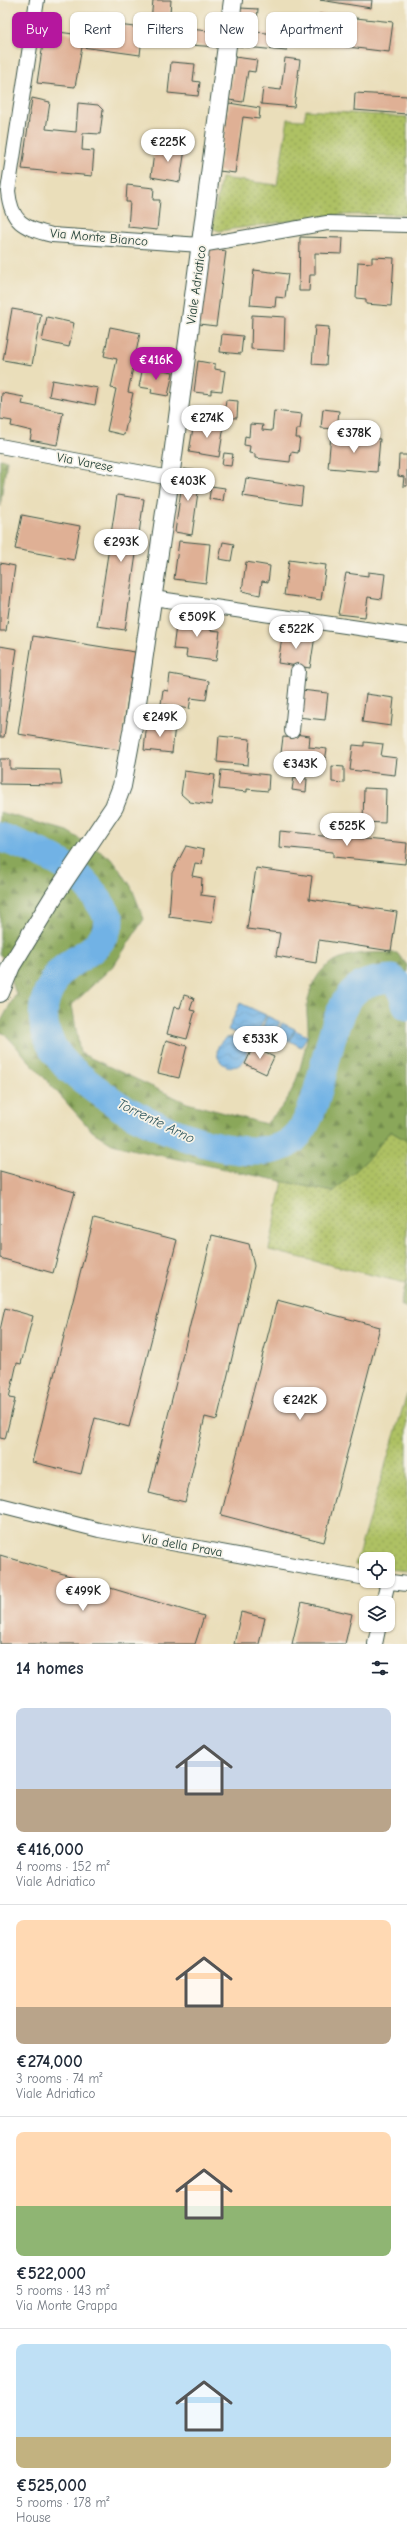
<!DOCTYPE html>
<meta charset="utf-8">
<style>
body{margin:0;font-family:"Comic Neue",sans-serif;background:#f6f6f7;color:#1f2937;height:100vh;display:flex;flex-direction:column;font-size:15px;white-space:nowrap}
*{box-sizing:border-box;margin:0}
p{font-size:13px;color:#747a83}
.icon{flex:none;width:22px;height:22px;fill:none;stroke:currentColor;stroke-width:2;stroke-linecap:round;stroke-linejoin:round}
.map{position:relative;height:1644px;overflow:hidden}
.drawer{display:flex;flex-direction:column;background:#fff;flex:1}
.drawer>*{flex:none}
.hud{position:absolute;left:12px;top:12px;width:383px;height:36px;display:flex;gap:8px}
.fabs{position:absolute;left:359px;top:1552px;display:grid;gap:8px}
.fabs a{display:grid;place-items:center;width:36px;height:36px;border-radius:8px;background:#fff;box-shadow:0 1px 3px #0004;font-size:20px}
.price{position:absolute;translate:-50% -34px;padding:0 9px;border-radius:14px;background:#fff;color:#222;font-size:13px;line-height:26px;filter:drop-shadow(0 1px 2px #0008)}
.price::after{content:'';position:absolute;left:50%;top:24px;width:12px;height:9px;margin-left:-6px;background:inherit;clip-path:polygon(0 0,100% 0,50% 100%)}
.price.current{background:#b5179e;color:#fff}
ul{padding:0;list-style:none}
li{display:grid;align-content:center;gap:8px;height:212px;padding:0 16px}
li+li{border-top:1px solid #e0e1e3}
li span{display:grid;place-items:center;height:124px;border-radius:8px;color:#555}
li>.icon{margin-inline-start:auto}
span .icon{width:72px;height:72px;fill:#fffc;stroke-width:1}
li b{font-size:17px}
h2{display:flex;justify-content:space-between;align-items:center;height:48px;padding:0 16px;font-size:17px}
.chip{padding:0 14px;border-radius:8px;background:#fff;box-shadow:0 1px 3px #0004;font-size:14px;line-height:36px}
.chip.current{background:#b5179e;color:#fff}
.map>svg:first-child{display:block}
.grass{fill:url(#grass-dots);stroke:#667f4c}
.forest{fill:url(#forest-firs);stroke:#547247}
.water{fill:url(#water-waves);stroke:#48788c}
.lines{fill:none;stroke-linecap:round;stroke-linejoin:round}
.river{stroke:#71b2e5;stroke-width:29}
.building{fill:#dfb095}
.minor-casing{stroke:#3d5548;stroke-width:16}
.tertiary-casing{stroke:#3d5548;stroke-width:20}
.minor{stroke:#fff;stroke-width:14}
.tertiary{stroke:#fff;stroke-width:18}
.labels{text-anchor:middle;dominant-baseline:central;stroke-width:3.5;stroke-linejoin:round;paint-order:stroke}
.street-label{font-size:13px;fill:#1f3d34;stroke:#f7f3e8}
.water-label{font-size:14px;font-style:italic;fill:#345a60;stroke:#f7f3e8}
</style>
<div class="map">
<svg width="407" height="1644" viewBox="0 0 407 1644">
<defs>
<pattern id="grass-dots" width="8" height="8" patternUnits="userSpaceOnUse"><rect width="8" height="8" fill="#aec164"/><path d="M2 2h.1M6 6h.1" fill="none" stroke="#8d9e53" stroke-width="1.8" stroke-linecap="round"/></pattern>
<pattern id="forest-firs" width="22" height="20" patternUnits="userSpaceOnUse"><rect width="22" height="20" fill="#8aa75a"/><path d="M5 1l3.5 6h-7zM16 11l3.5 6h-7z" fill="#70894b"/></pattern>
<pattern id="water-waves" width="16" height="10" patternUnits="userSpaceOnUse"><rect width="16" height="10" fill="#71b2e5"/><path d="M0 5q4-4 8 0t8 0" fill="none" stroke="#5c92ba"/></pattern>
</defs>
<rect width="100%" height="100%" fill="#f7f3e8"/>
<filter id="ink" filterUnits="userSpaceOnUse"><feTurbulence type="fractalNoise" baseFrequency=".025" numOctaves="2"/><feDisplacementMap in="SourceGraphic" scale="8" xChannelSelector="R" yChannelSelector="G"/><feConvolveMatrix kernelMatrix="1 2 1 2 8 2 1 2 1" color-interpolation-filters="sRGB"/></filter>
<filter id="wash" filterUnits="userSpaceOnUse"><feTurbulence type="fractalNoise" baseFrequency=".012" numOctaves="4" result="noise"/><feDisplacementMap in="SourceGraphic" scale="16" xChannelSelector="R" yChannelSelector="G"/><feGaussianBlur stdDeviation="0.9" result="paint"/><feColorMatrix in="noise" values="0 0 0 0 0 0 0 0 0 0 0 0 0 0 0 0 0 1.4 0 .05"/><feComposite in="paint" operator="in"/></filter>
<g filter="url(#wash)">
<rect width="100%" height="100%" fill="#eadeba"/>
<g class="grass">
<polygon points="306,110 407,117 407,214 333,215 219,231 212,228 221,178 277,185 288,119 304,120"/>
<polygon points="390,1131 407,1141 407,1280 405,1283 269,1250 283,1181 333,1192 370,1157"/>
<polygon points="407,1394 407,1571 388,1569 388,1559 366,1559 366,1566 355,1565"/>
</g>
<g class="forest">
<polygon points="0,459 7,460 0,506"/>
<path d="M0 812 67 831 112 859 131 886 144 919 115 964 72 1005 80 1053 187 1103 266 1124C273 1116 281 1109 286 1101 298 1083 304 1054 308 1034 309 1025 306 1015 307 1006 315 953 354 951 397 953L407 965V1141L390 1131 370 1157 333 1192 135 1150 112 1144 92 1131 5 1034 0 1032V1023L16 994 3 957 0 955Z"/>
<polygon points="407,1280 407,1308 400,1305"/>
</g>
<g class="water">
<polygon points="240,1003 266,1015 254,1041 228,1030"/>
<polygon points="267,1016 280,1022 274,1035 262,1029"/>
<polygon points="282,1023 295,1029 288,1042 276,1036"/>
<polygon points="295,1030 307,1036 301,1047 290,1041"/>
<circle cx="232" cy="1052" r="15"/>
</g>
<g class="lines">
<path class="river" d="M0 837C54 858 81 865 110 920 99 956 82 951 59 973 56 976 54 982 51 987 32 1020 51 1056 80 1077 93 1087 107 1098 121 1107 158 1129 257 1172 294 1139 326 1110 324 1013 358 988 367 982 381 980 392 979L400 986 407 1006"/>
</g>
<g id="blocks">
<g class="building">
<polygon points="153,0 171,0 169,27 219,32 217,47 149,42"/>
<polygon points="320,0 372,0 371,8"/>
<polygon points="240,8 258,9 256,32 287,35 286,51 236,46"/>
<polygon points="319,14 393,22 389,52 315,43"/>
<polygon points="83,21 143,28 140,55 82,47 75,87 37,83 45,30 80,35"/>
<polygon points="235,57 257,60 255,72 248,71 243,102 229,100"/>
<polygon points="285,58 300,60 294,107 261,104 263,88 281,90"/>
<polygon points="171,62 195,64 193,81 200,82 198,96 168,93"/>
<polygon points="355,93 407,96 407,114 354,110"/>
<polygon points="32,98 50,102 46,129 76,132 78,103 98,105 103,110 100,134 83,133 82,150 94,151 92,176 22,169"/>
<polygon points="229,103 260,108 259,119 243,117 235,173 219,171"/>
<polygon points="155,144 185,149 180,182 151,177"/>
<polygon points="127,185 154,188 153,200 160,200 157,230 128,227 130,202 126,202"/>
<polygon points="300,237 343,238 342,254 315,253 315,275 310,275 309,291 299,291"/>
<polygon points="208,248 226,251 216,326 199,324"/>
<polygon points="372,257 394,258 391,306 366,304 366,299 356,298 358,262 372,263"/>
<polygon points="254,270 288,274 285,298 276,297 275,307 250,305"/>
<polygon points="12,309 41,314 32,365 3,360"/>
<polygon points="252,315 285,317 284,351 251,349"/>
<polygon points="47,317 74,323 69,347 42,341"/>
<polygon points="315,326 329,327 326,365 312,364"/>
<polygon points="110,327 140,333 128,392 133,393 124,435 107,431 116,389 111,388 117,359 104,356"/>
<polygon points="222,334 243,336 241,354 220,352"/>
<polygon points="198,361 215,364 215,369 225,371 222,391 211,390 211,394 194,392"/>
<polygon points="143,366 173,372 168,396 151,393 152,389 139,387"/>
<polygon points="52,380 98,388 95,405 49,396"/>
<polygon points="2,393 24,397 22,404 63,412 57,445 30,440 32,431 11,426 12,421 0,419"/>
<polygon points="226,400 238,401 237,418 224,417"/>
<polygon points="323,409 339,411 337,429 321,428"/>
<polygon points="274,411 302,414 300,429 297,429 296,438 300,438 298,453 291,452 290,462 255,458 255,454 249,453 250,446 244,445 245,436 249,437 250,424 263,425 262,430 272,431"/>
<polygon points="194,422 224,426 219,457 189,452"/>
<polygon points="331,435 380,439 377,472 328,468"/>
<polygon points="224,453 233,454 231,466 222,465"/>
<polygon points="399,455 407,455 407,486 403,486 404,477 398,476"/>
<polygon points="184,469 201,471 192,535 175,532"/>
<polygon points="246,478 303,487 301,505 243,496"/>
<polygon points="211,486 225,488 223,501 209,499"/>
<polygon points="117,495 144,499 125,630 97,626"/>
<polygon points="22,515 80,526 74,560 15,549"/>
<polygon points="179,541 210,544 206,583 174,579"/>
<polygon points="223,542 234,544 231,561 219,559"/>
<polygon points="289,560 326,565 321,600 284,595"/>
<polygon points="246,562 270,566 268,582 262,581 260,595 242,591"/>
<polygon points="0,563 15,566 6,631 0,631"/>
<polygon points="368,572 385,574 382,599 368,597 365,617 338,614 346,573 368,576"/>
<polygon points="196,616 212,618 210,630 220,631 216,661 186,657 187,650 173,649 177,618 196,620"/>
<polygon points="283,631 315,636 310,668 278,663"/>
<polygon points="33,636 135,652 120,750 18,734"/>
<polygon points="0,646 17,649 4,737 0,737"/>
<polygon points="170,674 209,681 206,700 191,698 189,709 161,704 163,690 168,691"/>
<polygon points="301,690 328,693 325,720 297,717"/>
<polygon points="366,694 394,698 391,726 362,722"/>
<polygon points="147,722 175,725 172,753 144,750"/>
<polygon points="294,734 310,736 309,747 327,749 324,767 280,761 283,737 294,738"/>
<polygon points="219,736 250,739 248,765 217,762"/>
<polygon points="364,742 383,744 381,756 397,758 395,775 350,770 353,745 364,746"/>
<polygon points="0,759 10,759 10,769 60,770 62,785 0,784"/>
<polygon points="332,766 344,767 344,783 332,782"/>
<polygon points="221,770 269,775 268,791 247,789 247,792 219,789"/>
<polygon points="184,771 215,775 211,805 190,802 181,794"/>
<polygon points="294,777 307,779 306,792 292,790"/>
<polygon points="364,788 386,789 385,823 363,822"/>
<polygon points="280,831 407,843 405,864 333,857 333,852 279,847"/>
<polygon points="186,846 204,850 202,864 195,863 192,876 202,878 201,895 216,897 212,923 169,917 172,873"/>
<polygon points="256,868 312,876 309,899 397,912 391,951 319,940 316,963 276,956 280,933 247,929"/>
<polygon points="184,995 194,998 190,1010 195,1011 187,1039 167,1034 174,1007 180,1008"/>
<polygon points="166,1040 187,1046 179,1078 158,1073"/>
<polygon points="253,1047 274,1057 266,1074 245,1064"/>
<polygon points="0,1171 75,1192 53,1273 0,1258"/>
<polygon points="94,1218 177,1240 129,1427 95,1418 81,1474 32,1462"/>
<polygon points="212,1235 249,1244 254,1266 217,1420 205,1417 185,1502 149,1493"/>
<polygon points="277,1300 380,1327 324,1542 221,1515"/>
<polygon points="5,1308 33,1316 21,1364 17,1363 9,1398 15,1399 5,1439 0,1438 0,1330"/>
<polygon points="0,1555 204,1616 195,1644 0,1644"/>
<polygon points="302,1602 352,1614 345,1644 292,1644"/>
<polygon points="241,1612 265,1618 259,1644 234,1644"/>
</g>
</g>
</g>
<g filter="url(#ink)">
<use href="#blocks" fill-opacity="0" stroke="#3d5548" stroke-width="1"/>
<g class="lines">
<g class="minor-casing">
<g id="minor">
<path d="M37 0 8 191C11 222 23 228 52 235L201 245 327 223 407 225"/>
<polyline points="0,446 170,478"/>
<polyline points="153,598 407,635"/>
<polyline points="292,731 298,671"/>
<polyline points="0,1505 99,1530 366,1578"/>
<polyline points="383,1581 407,1584"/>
<polyline points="383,1603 388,1582"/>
<polyline points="375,1644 379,1625"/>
</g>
</g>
<g class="tertiary-casing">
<polyline id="tertiary" points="0,993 11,966 54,896 114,807 122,786 135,716 170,478 233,0"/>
</g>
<use href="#minor" class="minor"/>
<use href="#tertiary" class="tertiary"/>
</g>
</g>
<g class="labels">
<g class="street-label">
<text transform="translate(99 237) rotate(5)">Via Monte Bianco</text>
<text transform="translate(196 285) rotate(-82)">Viale Adriatico</text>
<text transform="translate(85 462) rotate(11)">Via Varese</text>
<text transform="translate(182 1545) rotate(10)">Via della Prava</text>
</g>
<g class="water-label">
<text transform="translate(156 1121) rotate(26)">Torrente Arno</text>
</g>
</g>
</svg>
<div class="fabs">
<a><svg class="icon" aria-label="locate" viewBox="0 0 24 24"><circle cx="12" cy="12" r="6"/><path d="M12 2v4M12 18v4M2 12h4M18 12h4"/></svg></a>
<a><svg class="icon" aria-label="layers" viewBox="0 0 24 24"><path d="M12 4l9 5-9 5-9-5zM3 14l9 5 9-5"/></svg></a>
</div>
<b class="price" style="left:168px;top:163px">€225K</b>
<b class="price current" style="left:156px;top:381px">€416K</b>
<b class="price" style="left:207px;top:439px">€274K</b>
<b class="price" style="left:354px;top:454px">€378K</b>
<b class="price" style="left:188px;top:502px">€403K</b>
<b class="price" style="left:121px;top:563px">€293K</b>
<b class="price" style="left:197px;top:638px">€509K</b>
<b class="price" style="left:296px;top:650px">€522K</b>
<b class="price" style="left:160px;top:738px">€249K</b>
<b class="price" style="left:300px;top:785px">€343K</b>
<b class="price" style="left:347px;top:847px">€525K</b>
<b class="price" style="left:260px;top:1060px">€533K</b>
<b class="price" style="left:300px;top:1421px">€242K</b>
<b class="price" style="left:83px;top:1612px">€499K</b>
<div class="hud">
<a class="chip current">Buy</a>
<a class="chip">Rent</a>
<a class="chip">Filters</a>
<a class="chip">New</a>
<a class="chip">Apartment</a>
</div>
</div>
<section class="drawer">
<h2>14 homes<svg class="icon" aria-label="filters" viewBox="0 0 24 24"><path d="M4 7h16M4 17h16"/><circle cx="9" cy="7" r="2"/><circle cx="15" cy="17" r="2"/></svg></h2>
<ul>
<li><span style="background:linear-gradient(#c9d6e8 65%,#b9a48a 0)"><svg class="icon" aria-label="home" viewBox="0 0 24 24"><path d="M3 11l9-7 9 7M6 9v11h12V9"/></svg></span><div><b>€416,000</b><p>4 rooms · 152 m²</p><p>Viale Adriatico</p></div></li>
<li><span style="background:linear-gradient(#ffd9b3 70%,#b9a48a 0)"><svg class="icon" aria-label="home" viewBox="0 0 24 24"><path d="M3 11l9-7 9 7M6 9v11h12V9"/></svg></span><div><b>€274,000</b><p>3 rooms · 74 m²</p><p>Viale Adriatico</p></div></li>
<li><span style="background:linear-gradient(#ffd9b3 60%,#8fb573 0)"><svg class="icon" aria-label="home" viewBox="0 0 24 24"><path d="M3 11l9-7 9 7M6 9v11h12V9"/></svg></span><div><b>€522,000</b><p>5 rooms · 143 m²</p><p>Via Monte Grappa</p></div></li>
<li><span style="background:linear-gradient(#bfe0f5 75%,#c2b280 0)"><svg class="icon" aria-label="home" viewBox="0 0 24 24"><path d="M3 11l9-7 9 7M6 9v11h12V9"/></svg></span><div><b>€525,000</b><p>5 rooms · 178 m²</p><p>House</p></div></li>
</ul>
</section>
